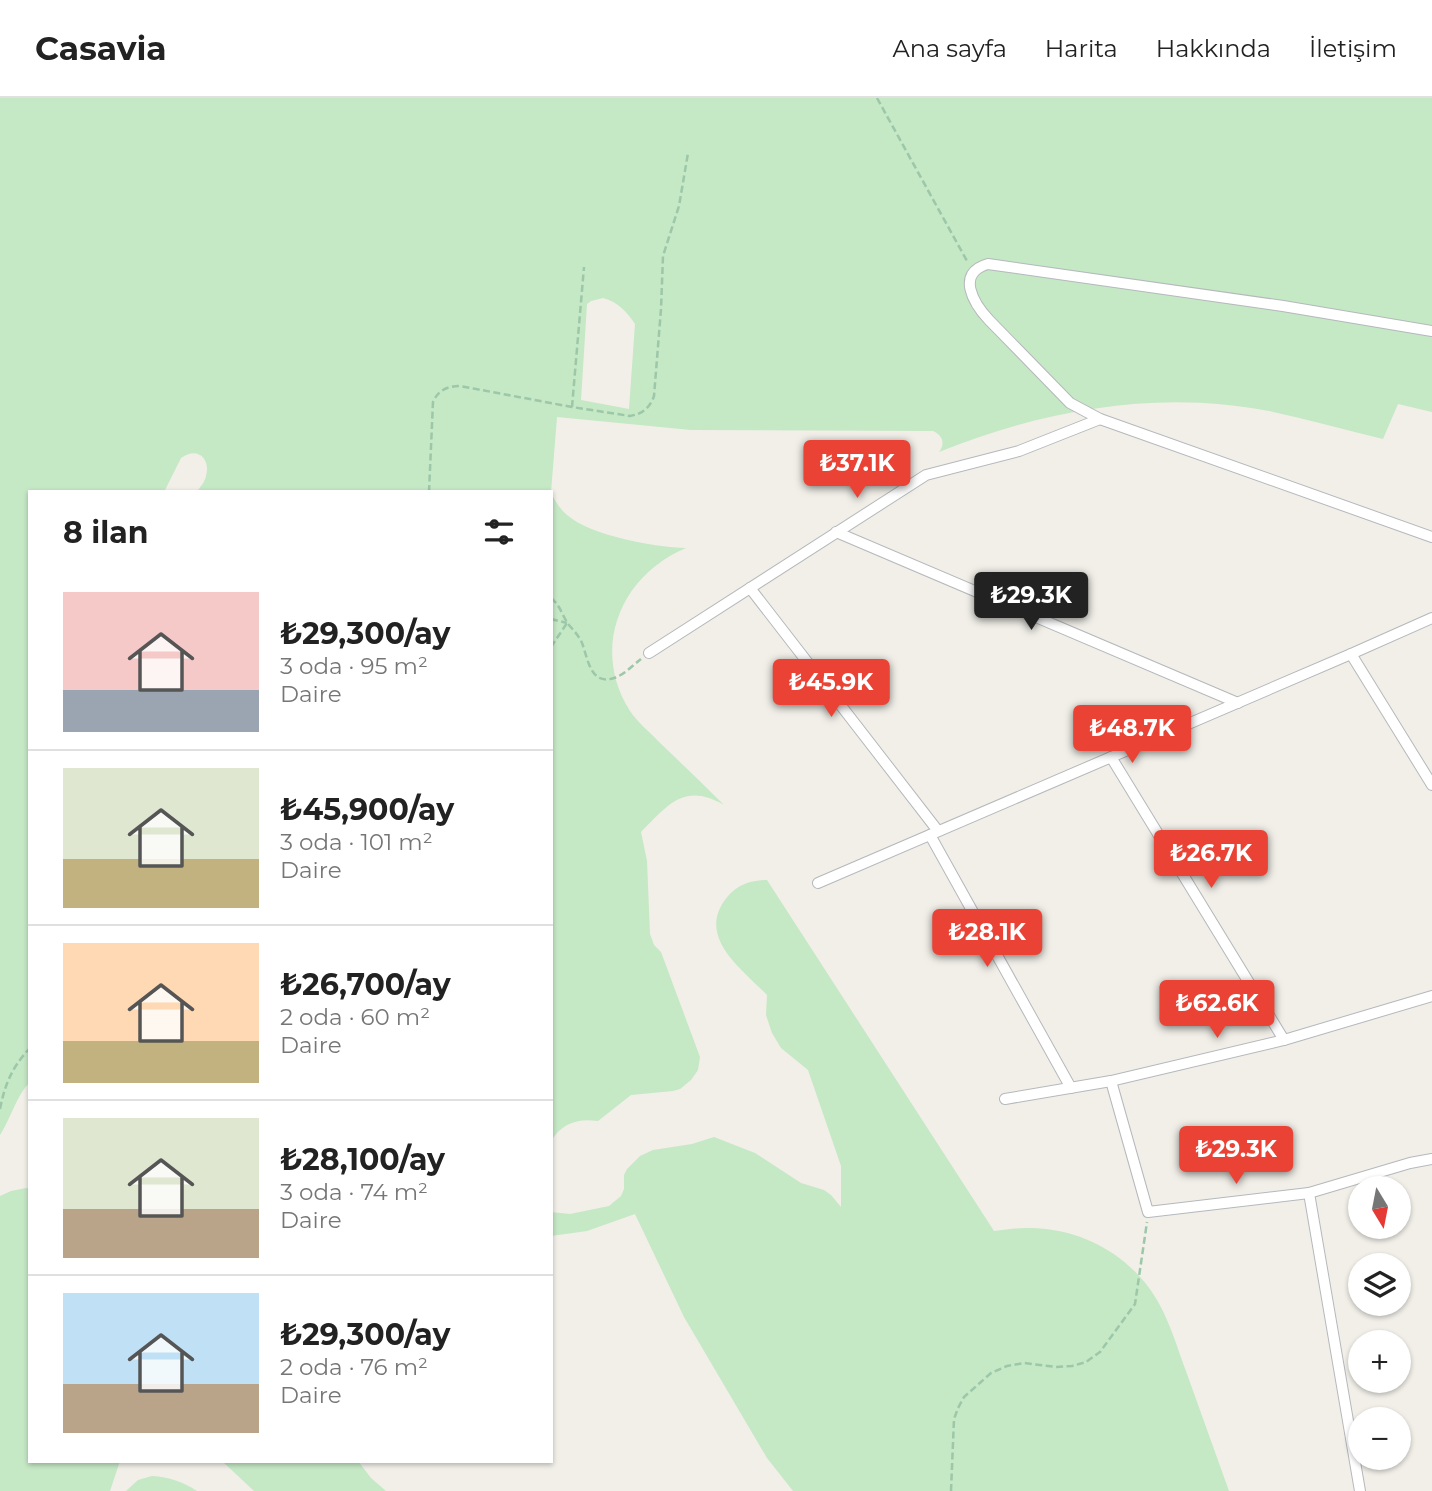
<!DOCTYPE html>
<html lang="tr">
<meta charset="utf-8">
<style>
body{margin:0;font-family:Montserrat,sans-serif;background:#f2f2f2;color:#222;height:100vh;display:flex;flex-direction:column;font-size:26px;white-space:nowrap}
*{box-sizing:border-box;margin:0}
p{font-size:23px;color:#767676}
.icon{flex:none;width:38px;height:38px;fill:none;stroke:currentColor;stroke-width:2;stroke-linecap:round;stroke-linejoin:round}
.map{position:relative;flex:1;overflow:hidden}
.sheet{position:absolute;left:28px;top:392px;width:525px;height:973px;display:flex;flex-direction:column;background:#fff;border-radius:0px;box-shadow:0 2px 5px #0004}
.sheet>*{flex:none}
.needle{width:46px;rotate:170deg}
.tools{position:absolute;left:1348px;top:1078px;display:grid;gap:14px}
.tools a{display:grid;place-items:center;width:63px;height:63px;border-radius:50%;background:#fff;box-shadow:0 2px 5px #0004;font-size:35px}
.price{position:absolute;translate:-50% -60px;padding:0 16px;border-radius:7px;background:#ea4335;color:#fff;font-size:23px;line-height:46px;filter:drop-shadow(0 2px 4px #0008)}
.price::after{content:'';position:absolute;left:50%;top:42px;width:21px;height:16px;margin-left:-10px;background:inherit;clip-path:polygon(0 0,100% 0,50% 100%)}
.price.active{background:#222;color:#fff}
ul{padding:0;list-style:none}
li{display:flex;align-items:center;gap:21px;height:175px;padding:0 35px}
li+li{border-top:2px solid #e0e0e0}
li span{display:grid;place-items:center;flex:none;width:196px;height:140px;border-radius:0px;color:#555}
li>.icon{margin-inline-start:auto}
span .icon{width:84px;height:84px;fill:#fffc;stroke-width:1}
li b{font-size:30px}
h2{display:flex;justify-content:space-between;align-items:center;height:84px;padding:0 35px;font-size:30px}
header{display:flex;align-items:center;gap:42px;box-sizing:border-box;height:98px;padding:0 35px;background:#fff;border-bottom:2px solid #e0e0e0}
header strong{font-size:33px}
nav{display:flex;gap:38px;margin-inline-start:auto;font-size:24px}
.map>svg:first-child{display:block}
.green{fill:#c5e8c5;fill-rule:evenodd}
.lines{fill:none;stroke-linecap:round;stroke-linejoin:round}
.street-casing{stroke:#b5b8bc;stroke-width:12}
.path{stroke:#9cc7a9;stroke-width:2.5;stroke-dasharray:7 3.5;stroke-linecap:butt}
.street{stroke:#fff;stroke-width:10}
</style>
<header>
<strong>Casavia</strong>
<nav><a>Ana sayfa</a><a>Harita</a><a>Hakkında</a><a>İletişim</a></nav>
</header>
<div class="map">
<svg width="1432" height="1393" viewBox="0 0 1432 1393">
<rect width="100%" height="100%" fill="#f1efe8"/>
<g class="green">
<path d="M0 0H1432V314L1398 306 1383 341C1345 332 1307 321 1269 313 1158 291 1042 312 939 354 946 345 942 337 933 333L691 332 557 319 551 394H197C200 389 205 384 206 378 211 360 197 348 181 360L164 394H30V984C16 998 11 1020 0 1037ZM603 200C618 204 627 214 635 226L629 311 581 302 587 206 591 203Z"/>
<path d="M551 395C555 403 560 411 567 417 591 438 655 449 686 450 621 477 590 550 630 613 637 624 650 634 659 644 681 665 703 686 724 707 684 684 668 707 641 734L647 763 650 836 654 847 661 854 700 959 698 972 691 982 680 991 673 993 631 997 598 1023C578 1020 562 1025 551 1043Z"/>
<path d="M767 782 994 1133C1005 1132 1016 1130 1026 1130 1079 1129 1130 1156 1157 1202 1170 1224 1178 1252 1187 1276 1201 1315 1215 1354 1229 1393H793L767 1360 684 1219 635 1116 587 1133 551 1138V1114L570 1116 609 1108 621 1098 624 1091V1077L627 1071 640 1058 653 1052 692 1046 714 1039 755 1055 801 1085 824 1092 831 1097 841 1109V1068L808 972 781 950 772 935 766 917 767 897C742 871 694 838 728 798 739 786 752 782 767 782Z"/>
<polygon points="26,1090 30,1091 30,1363 120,1363 110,1393 0,1393 0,1098 11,1093"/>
<polygon points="222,1363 358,1363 371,1380 386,1393 254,1393"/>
<path d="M152 1378C169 1379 183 1384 197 1393H126L138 1382Z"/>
</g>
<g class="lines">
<g class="street-casing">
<g id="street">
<path d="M1432 233 1283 208 988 166C955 175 974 206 989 222L1070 305 1100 321 1432 439"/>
<polyline points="836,434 1238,605"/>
<polyline points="750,490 938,733"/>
<polyline points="649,555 926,377 1019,353 1100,321"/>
<polyline points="1351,556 1432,687"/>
<polyline points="1111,659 1284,942"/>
<polyline points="930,737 1071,990"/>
<polyline points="818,785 1351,556 1432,520"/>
<polyline points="1111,983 1148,1114 1309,1095 1410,1065 1432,1061"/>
<polyline points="1005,1001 1111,983 1284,942 1432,898"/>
<polyline points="1309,1095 1360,1393"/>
</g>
</g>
<g class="path">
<polyline points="877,0 967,163"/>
<polyline points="572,309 584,169"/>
<path d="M429 394 433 304C438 292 448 288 460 288L572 309 630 318C642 316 650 310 654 298L661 211 663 158 679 108 688 55"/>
<path d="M551 500C561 508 562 518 569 527 574 533 579 538 582 545 588 560 590 588 614 580 624 577 633 567 641 561"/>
<polyline points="551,521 567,525"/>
<polyline points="551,549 567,525"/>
<path d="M0 1011C5 986 12 969 30 950"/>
<polyline points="951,1393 954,1321 958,1310 964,1299 991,1275 1007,1268 1024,1265 1056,1269 1072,1268 1086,1264 1100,1254 1135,1206 1147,1124"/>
</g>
<use href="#street" class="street"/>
</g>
</svg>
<div class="tools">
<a><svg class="needle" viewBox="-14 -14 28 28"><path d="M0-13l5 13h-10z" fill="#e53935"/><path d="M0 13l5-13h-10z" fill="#767676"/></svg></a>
<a><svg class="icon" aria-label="layers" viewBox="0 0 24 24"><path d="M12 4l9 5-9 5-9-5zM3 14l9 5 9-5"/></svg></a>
<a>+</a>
<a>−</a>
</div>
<b class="price" style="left:857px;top:402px">₺37.1K</b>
<b class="price active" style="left:1031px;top:534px">₺29.3K</b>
<b class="price" style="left:831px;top:621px">₺45.9K</b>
<b class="price" style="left:1132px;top:667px">₺48.7K</b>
<b class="price" style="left:1211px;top:792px">₺26.7K</b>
<b class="price" style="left:987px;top:871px">₺28.1K</b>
<b class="price" style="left:1217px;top:942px">₺62.6K</b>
<b class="price" style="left:1236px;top:1088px">₺29.3K</b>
<section class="sheet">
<h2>8 ilan<svg class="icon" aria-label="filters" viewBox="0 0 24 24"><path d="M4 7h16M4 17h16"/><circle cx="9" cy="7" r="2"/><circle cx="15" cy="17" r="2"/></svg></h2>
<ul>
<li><span style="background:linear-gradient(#f6c9c9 70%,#9aa5b1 0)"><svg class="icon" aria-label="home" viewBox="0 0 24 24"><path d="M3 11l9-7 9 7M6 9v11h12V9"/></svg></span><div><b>₺29,300/ay</b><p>3 oda · 95 m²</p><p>Daire</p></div></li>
<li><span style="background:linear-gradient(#dfe7d0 65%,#c2b280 0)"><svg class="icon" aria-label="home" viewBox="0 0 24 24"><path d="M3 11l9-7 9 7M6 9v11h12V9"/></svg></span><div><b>₺45,900/ay</b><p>3 oda · 101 m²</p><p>Daire</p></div></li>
<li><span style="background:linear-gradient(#ffd9b3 70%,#c2b280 0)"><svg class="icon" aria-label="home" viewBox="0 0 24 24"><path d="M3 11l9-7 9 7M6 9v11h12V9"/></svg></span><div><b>₺26,700/ay</b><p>2 oda · 60 m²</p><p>Daire</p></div></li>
<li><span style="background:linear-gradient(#dfe7d0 65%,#b9a48a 0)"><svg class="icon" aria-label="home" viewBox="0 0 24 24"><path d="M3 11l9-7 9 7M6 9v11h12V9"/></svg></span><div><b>₺28,100/ay</b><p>3 oda · 74 m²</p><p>Daire</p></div></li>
<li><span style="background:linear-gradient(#bfe0f5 65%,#b9a48a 0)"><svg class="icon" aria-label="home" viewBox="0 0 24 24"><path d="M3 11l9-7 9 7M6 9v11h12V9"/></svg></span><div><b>₺29,300/ay</b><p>2 oda · 76 m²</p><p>Daire</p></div></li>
</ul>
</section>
</div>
